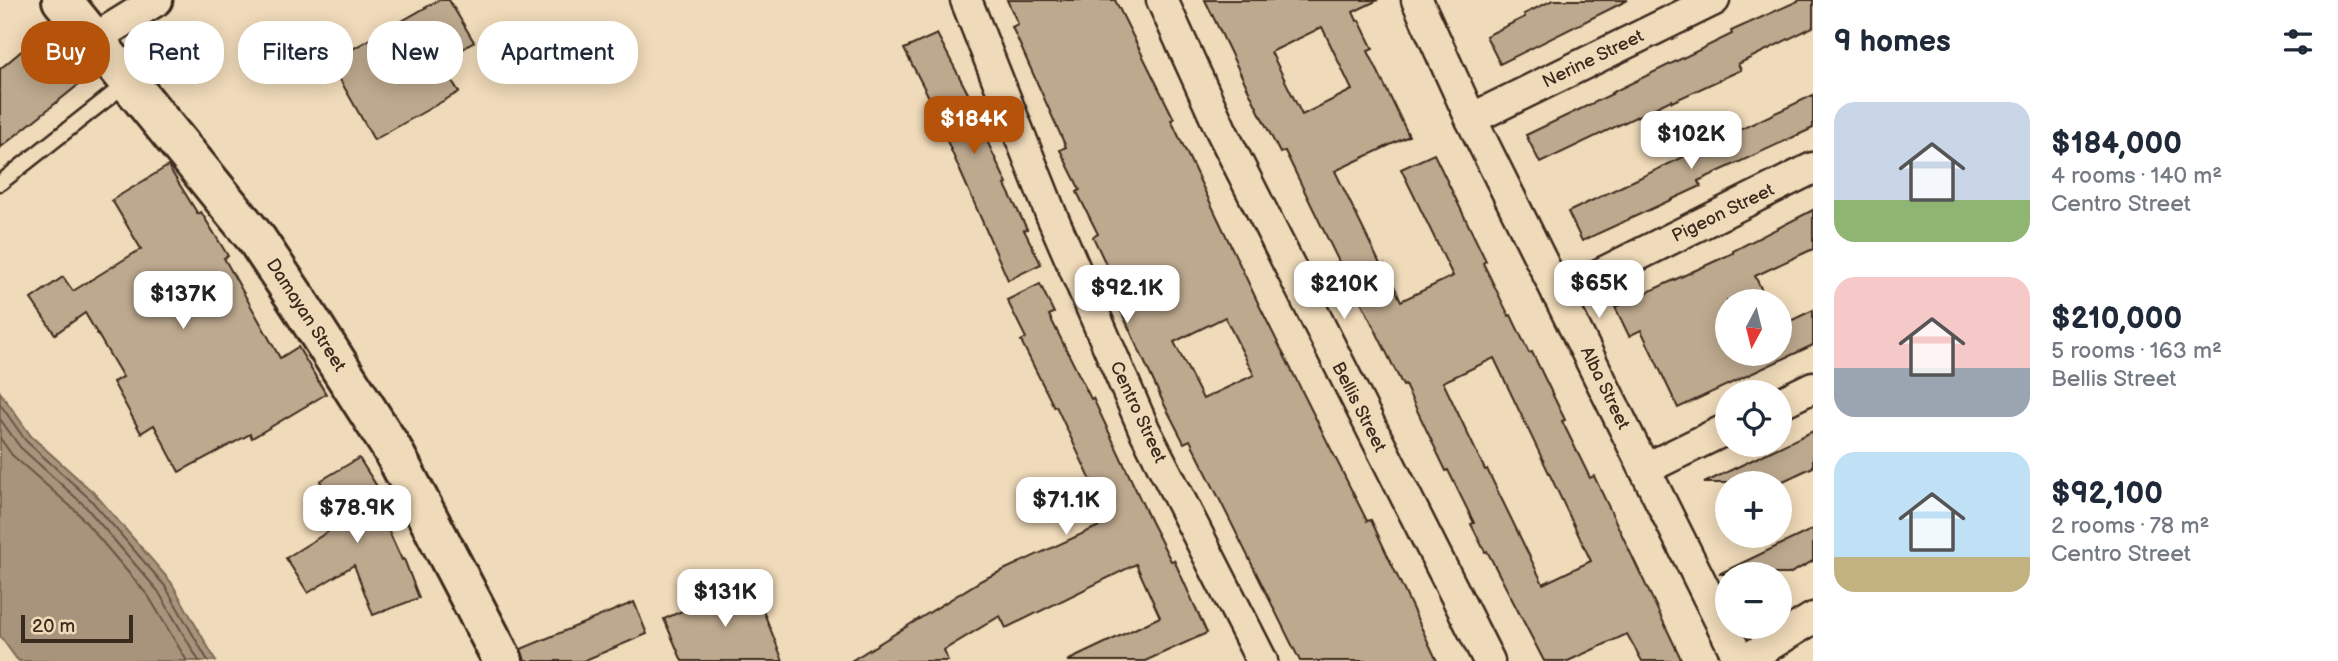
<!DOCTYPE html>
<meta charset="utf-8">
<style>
body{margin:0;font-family:"Balsamiq Sans",sans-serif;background:#f2f2f3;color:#1f2937;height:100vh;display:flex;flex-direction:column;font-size:26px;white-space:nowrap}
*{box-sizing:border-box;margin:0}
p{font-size:23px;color:#747a83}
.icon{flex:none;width:38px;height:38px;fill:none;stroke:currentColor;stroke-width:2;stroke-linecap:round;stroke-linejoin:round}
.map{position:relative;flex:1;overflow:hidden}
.side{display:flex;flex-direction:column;background:#fff;width:525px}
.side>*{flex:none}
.guide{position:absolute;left:21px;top:21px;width:665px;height:63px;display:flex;gap:14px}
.needle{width:46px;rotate:187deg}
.fabs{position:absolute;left:1715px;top:289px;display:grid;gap:14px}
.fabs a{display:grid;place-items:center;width:77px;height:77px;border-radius:50%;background:#fff;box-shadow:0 4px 18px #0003;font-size:35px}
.scale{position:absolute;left:21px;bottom:18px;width:112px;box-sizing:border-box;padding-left:7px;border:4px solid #3b2a1e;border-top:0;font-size:19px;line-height:24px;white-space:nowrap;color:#3b2a1e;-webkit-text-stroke:5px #efdab9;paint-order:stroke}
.price{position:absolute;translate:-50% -60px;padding:0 16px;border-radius:14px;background:#fff;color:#222;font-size:23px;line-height:46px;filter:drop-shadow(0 2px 4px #0008)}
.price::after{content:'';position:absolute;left:50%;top:42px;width:21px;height:16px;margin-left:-10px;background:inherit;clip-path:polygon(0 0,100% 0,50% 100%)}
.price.active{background:#b45309;color:#fff}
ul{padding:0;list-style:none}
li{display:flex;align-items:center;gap:21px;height:175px;padding:0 21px}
li span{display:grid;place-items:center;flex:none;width:196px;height:140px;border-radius:21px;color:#555}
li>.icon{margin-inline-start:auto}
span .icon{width:84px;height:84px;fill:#fffc;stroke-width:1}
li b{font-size:30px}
h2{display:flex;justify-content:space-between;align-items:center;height:84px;padding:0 21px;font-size:30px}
.pill{padding:0 24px;border-radius:28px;background:#fff;box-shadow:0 4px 18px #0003;font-size:24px;line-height:63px}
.pill.active{background:#b45309;color:#fff}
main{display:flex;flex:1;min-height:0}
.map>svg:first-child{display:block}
.water{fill:#a8947c;stroke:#7c6a56;stroke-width:2}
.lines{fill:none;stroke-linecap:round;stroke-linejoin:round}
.shore{stroke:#675444;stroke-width:2}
.building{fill:#bda98e;stroke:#3b2a1e;stroke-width:2;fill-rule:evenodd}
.lane-casing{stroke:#3b2a1e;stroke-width:19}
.street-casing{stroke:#3b2a1e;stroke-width:35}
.secondary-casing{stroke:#3b2a1e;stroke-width:44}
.lane{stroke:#efdab9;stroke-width:14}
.street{stroke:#efdab9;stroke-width:30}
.secondary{stroke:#efdab9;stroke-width:38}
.labels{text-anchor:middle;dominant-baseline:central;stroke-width:7;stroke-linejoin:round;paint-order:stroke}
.street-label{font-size:18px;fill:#3b2a1e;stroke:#efdab9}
</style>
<main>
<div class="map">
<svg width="1813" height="661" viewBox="0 0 1813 661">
<rect width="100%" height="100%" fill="#efdab9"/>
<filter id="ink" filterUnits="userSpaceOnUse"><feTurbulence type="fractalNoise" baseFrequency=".0143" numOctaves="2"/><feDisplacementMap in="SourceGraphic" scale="14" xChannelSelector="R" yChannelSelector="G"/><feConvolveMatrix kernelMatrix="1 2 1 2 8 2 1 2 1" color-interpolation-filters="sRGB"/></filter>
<g filter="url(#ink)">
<polygon class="water" points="0,392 31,436 95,494 171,582 216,661 19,661 16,658 0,636"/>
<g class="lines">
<g class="shore">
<polyline points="0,404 26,441 90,499 165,586 208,661"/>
<polyline points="0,419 20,447 84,505 158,591 199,661"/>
<polyline points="0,438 12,455 77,512 149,597 187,661"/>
</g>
</g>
<g class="building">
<polygon points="439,0 449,0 474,42 441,63 459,92 374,140 330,62"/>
<path d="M1007 0H1115L1174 119 1171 120 1260 307 1367 521 1371 520 1437 661H1300L1190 440 1184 443 1164 404 1108 283 1114 281 1093 237 1098 234 1077 192 1080 190 1060 150 1066 147 1012 27 1018 24ZM1225 317 1254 375 1203 399 1174 342Z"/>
<path d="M1205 0H1378L1353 12 1357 21 1359 20 1373 49 1368 51 1409 136 1335 171 1381 266 1384 264 1401 301 1453 276 1401 169 1434 154 1486 261 1483 263 1509 316 1511 315 1529 353 1532 352 1565 420 1562 421 1590 478 1594 476 1682 661H1642L1627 634 1568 661H1544L1487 551 1485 552 1471 524 1474 523 1448 470 1446 471 1405 385 1403 386 1343 265 1341 266 1285 151 1280 153 1262 118ZM1322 27 1352 90 1302 115 1271 52ZM1494 358 1591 561 1543 584 1487 469 1485 470 1443 382Z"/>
<polygon points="1553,0 1628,0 1500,64 1486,36 1525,17 1524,14"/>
<polygon points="1800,0 1813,0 1813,27 1738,64 1741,70 1672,102 1671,100 1540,163 1526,135 1612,94 1611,93 1732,34 1731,31"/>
<polygon points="57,29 93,73 0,148 0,69 43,33"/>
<polygon points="937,34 973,103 970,104 1007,184 1005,185 1027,229 1024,230 1041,264 1008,280 944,134 947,132 904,49"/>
<polygon points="1813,95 1813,128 1698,181 1701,186 1582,241 1568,212"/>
<polygon points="168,166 198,214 201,212 228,256 224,258 280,358 298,347 326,394 252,438 250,434 179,472 154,425 141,433 113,382 123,377 85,313 55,334 31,299 63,277 73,291 141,249 112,200"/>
<polygon points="1813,210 1813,249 1755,276 1767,301 1727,301 1727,354 1780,354 1780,326 1813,310 1813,345 1678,408 1641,330 1629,336 1615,307 1733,253 1733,251"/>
<polygon points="1040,284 1054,313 1049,315 1091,399 1093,398 1151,522 1171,561 1174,560 1207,633 1145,661 1067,661 1160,617 1136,564 1006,628 1000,616 944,650 948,661 851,661 982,580 1110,521 1056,406 1054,407 1021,341 1026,338 1007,300"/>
<polygon points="1813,431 1813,467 1779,483 1704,483"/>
<polygon points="359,458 378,488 371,492 402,560 404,559 419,598 373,615 354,565 308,593 286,558 345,521 320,481"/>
<polygon points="1813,529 1813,561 1789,574 1719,574"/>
<polygon points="751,580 783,661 682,661 664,619"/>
<polygon points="634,602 647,634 583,661 525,661 521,649"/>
</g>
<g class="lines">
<g class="lane-casing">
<polyline id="lane" points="0,183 128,82"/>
</g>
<g class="street-casing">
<g id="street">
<polyline points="966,0 1051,214 1144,429 1262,661"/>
<polyline points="1162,0 1221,130 1489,661"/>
<polyline points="1417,0 1471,119 1740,661"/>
<polyline points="94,39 157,0"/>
<polyline points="1471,119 1714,0"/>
<polyline points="1558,295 1813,168"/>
<polyline points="1780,403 1813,387"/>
<polyline points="1645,469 1727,429"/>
<polyline points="1744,661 1813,618"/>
</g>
</g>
<g class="secondary-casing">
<polyline id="secondary" points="62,0 257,240 299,303 392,449 503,661"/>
</g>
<use href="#lane" class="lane"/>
<use href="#street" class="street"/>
<use href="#secondary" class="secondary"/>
</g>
</g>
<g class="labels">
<g class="street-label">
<text transform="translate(1593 59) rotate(-26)">Nerine Street</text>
<text transform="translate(1723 213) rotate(-26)">Pigeon Street</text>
<text transform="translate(306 315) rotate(57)">Damayan Street</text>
<text transform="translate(1605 388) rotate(64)">Alba Street</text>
<text transform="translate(1359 407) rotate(63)">Bellis Street</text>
<text transform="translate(1138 412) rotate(65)">Centro Street</text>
</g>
</g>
</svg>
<div class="fabs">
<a><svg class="needle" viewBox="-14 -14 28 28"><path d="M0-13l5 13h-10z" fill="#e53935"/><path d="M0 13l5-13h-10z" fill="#747a83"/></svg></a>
<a><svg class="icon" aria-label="locate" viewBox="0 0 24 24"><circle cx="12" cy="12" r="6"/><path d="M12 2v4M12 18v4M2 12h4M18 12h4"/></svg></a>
<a>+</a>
<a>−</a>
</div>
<div class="scale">20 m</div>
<b class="price active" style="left:974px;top:156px">$184K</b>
<b class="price" style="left:1691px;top:171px">$102K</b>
<b class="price" style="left:1599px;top:320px">$65K</b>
<b class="price" style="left:1344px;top:321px">$210K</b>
<b class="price" style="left:1127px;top:325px">$92.1K</b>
<b class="price" style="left:183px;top:331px">$137K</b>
<b class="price" style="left:1066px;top:537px">$71.1K</b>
<b class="price" style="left:357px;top:545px">$78.9K</b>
<b class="price" style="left:725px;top:629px">$131K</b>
<div class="guide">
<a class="pill active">Buy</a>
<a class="pill">Rent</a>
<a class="pill">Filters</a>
<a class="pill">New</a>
<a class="pill">Apartment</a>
</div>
</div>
<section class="side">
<h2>9 homes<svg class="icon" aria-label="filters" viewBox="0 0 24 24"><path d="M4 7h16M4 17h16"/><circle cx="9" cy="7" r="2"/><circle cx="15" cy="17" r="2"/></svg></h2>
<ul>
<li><span style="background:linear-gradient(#c9d6e8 70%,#8fb573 0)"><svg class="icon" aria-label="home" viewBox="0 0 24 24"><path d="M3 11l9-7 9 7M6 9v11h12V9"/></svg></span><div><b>$184,000</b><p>4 rooms · 140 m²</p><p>Centro Street</p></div></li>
<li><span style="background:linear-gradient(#f6c9c9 65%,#9aa5b1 0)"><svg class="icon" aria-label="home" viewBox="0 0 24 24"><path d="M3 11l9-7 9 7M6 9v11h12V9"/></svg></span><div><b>$210,000</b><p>5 rooms · 163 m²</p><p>Bellis Street</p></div></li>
<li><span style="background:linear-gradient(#bfe0f5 75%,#c2b280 0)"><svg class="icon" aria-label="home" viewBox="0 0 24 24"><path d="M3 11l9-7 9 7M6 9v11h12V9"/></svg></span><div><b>$92,100</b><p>2 rooms · 78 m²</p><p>Centro Street</p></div></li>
</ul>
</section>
</main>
